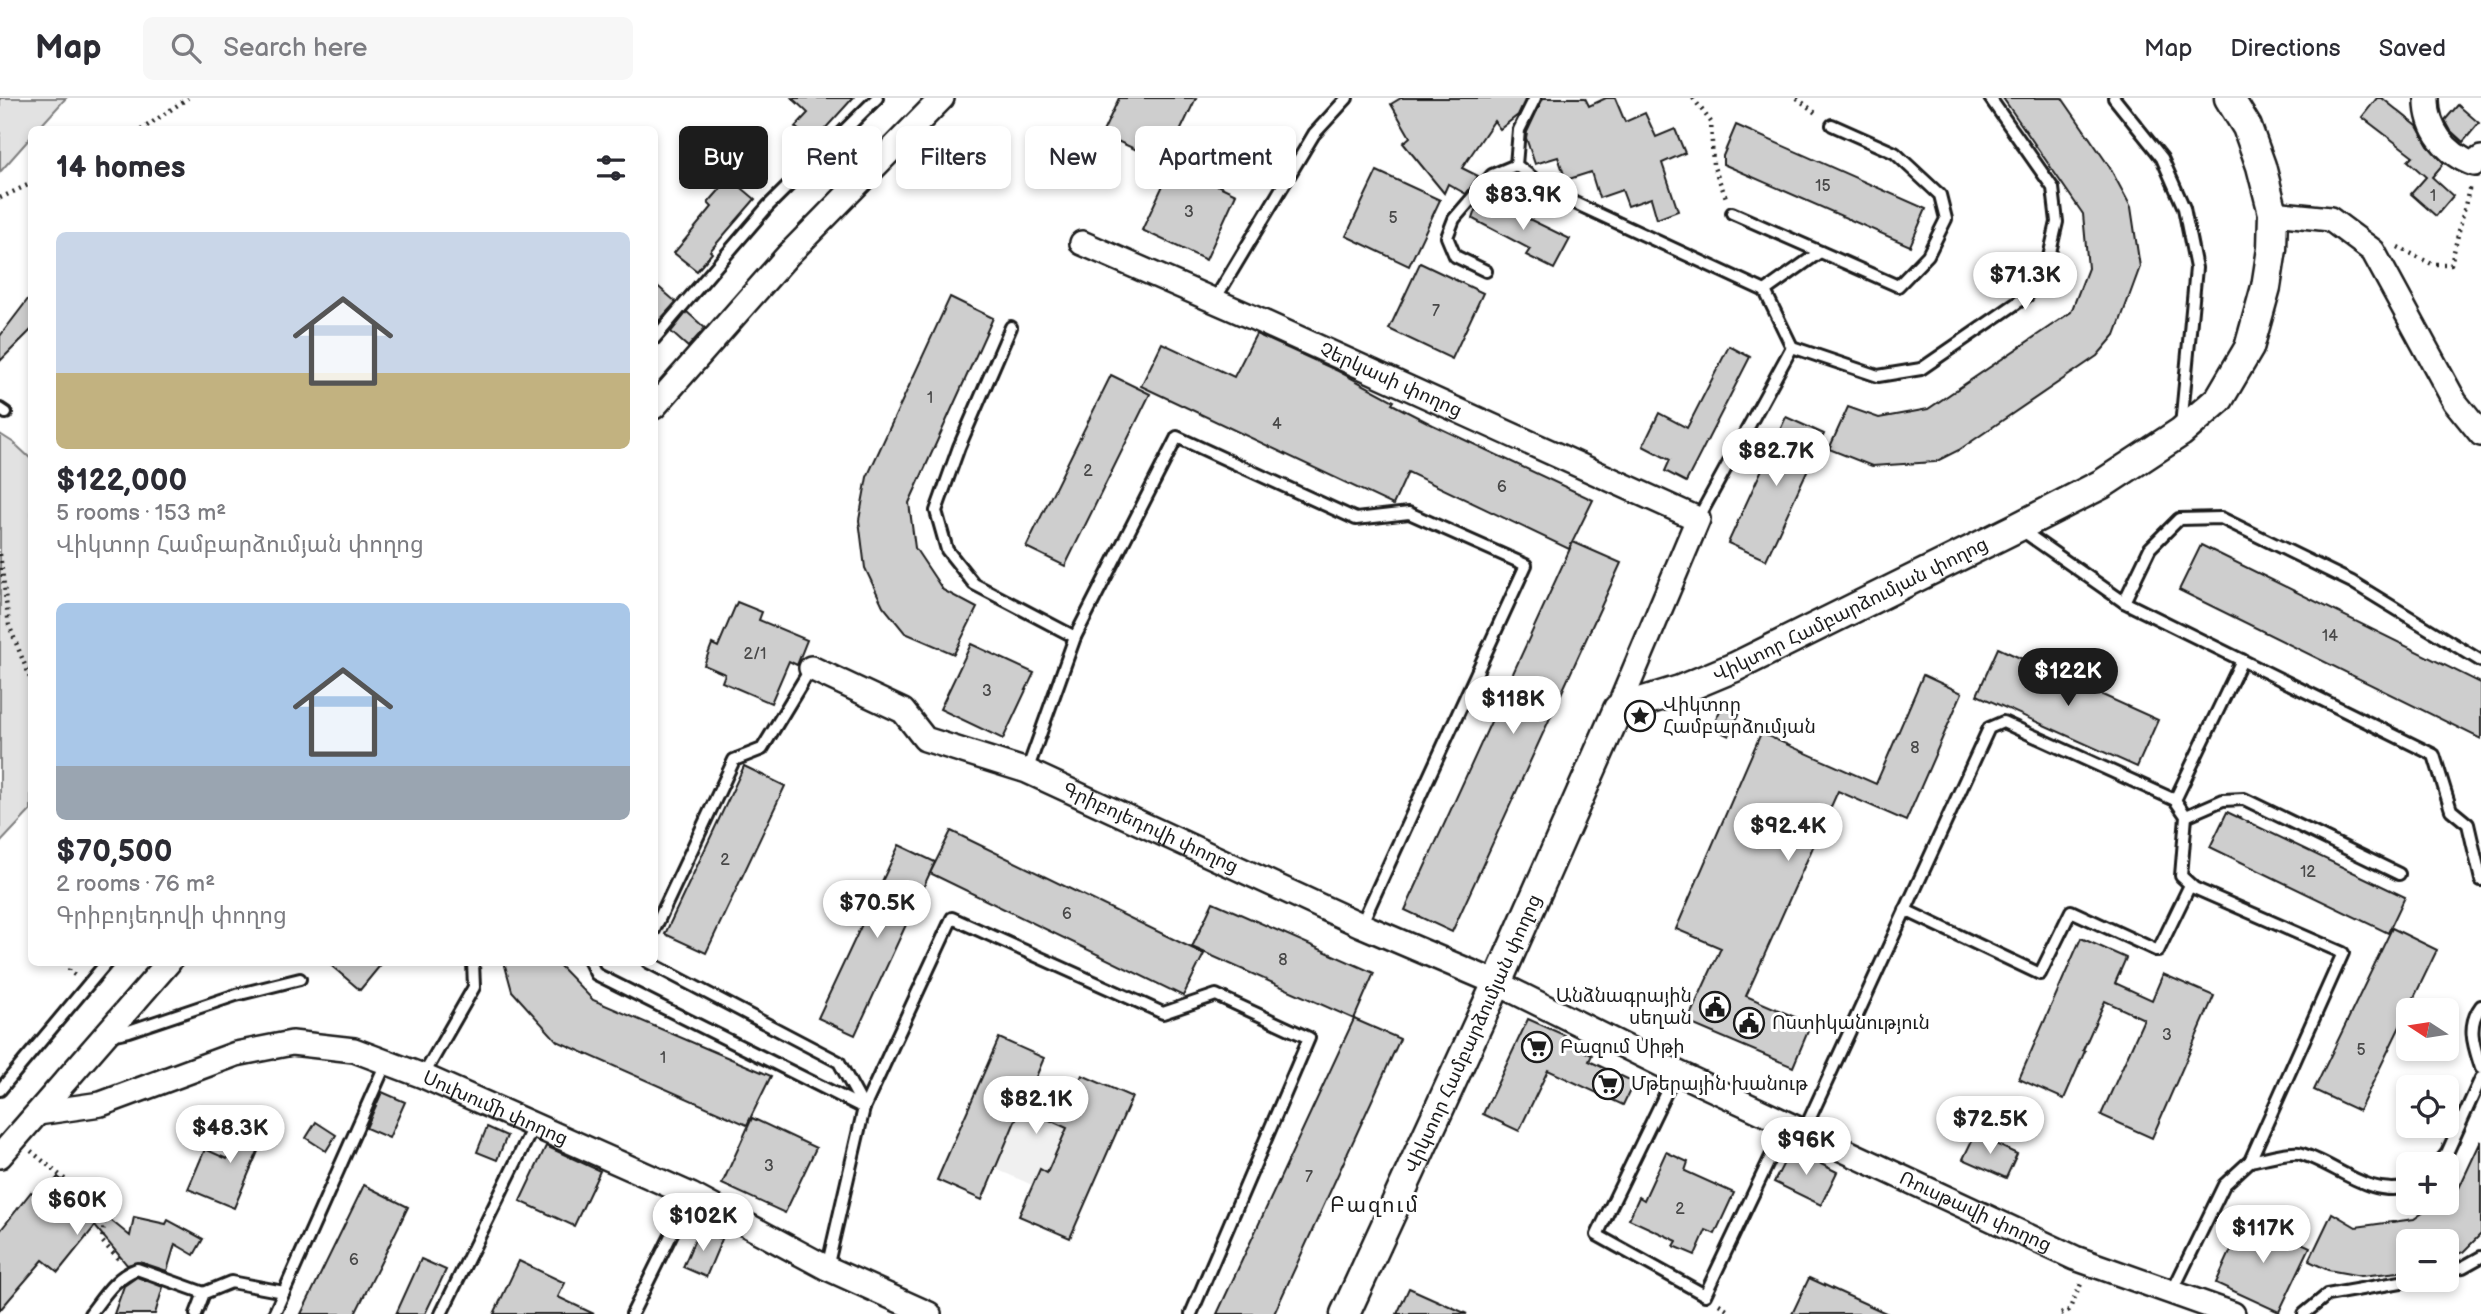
<!DOCTYPE html>
<meta charset="utf-8">
<style>
body{margin:0;font-family:"Balsamiq Sans","Noto Sans Armenian",sans-serif;background:#f7f7f7;color:#2b2b33;height:100vh;display:flex;flex-direction:column;font-size:26px;white-space:nowrap}
*{box-sizing:border-box;margin:0}
p{font-size:23px;color:#7c7c81}
.icon{flex:none;width:38px;height:38px;fill:none;stroke:currentColor;stroke-width:2;stroke-linecap:round;stroke-linejoin:round}
.map{position:relative;flex:1;overflow:hidden}
.drawer{position:absolute;left:28px;top:28px;width:630px;height:840px;display:flex;flex-direction:column;background:#fff;border-radius:10px;box-shadow:0 4px 10px #0003}
.drawer>*{flex:none}
.top-card{position:absolute;left:679px;top:28px;width:665px;height:63px;display:flex;gap:14px}
.needle{width:46px;rotate:282deg}
.fabs{position:absolute;left:2396px;top:900px;display:grid;gap:14px}
.fabs a{display:grid;place-items:center;width:63px;height:63px;border-radius:10px;background:#fff;box-shadow:0 4px 10px #0003;font-size:35px}
.price{position:absolute;translate:-50% -60px;padding:0 16px;border-radius:24px;background:#fff;color:#222;font-size:23px;line-height:46px;filter:drop-shadow(0 2px 4px #0008)}
.price::after{content:'';position:absolute;left:50%;top:42px;width:21px;height:16px;margin-left:-10px;background:inherit;clip-path:polygon(0 0,100% 0,50% 100%)}
.price.active{background:#1c1c1c;color:#fff}
ul{padding:0;list-style:none}
li{display:grid;align-content:center;gap:14px;height:371px;padding:0 28px}
li span{display:grid;place-items:center;height:217px;border-radius:10px;color:#555}
li>.icon{margin-inline-start:auto}
span .icon{width:126px;height:126px;fill:#fffc;stroke-width:1}
li b{font-size:30px}
h2{display:flex;justify-content:space-between;align-items:center;height:84px;padding:0 28px;font-size:30px}
.pill{padding:0 24px;border-radius:10px;background:#fff;box-shadow:0 4px 10px #0003;font-size:24px;line-height:63px}
.pill.active{background:#1c1c1c;color:#fff}
header{display:flex;align-items:center;gap:42px;box-sizing:border-box;height:98px;padding:0 35px;background:#fff;border-bottom:2px solid #e1e1e2}
header strong{font-size:33px}
nav{display:flex;gap:38px;margin-inline-start:auto;font-size:24px}
.search{width:490px;height:63px;background:#f7f7f7;display:flex;align-items:center;gap:18px;box-sizing:border-box;padding:0 24px;border-radius:10px;color:#7c7c81;font-size:26px}
.map>svg:first-child{display:block}
.built{fill:#f0f0f0}
.green{fill:#e2e2e2;stroke:#7f7f7f;stroke-width:2}
.building{fill:#cecece;stroke:#1c1c1c;stroke-width:2}
.lines{fill:none;stroke-linecap:round;stroke-linejoin:round}
.service-casing{stroke:#1c1c1c;stroke-width:16}
.minor-casing{stroke:#1c1c1c;stroke-width:28}
.tertiary-casing{stroke:#1c1c1c;stroke-width:33}
.path{stroke:#1c1c1c;stroke-width:4.5;stroke-dasharray:2 5;stroke-linecap:butt}
.service{stroke:#fff;stroke-width:10}
.minor{stroke:#fff;stroke-width:23}
.tertiary{stroke:#fff;stroke-width:28}
.labels{text-anchor:middle;dominant-baseline:central;stroke-width:6;stroke-linejoin:round;paint-order:stroke}
.number-label{font-size:16px;fill:#484848}
.street-label{font-size:19px;fill:#1c1c1c;stroke:#fff}
.poi-label{font-size:19px;fill:#1c1c1c;stroke:#fff;text-anchor:start}
.neighbourhood-label{font-size:21px;letter-spacing:2px;fill:#1c1c1c;stroke:#fff}
</style>
<header>
<strong>Map</strong>
<div class="search"><svg class="icon" aria-label="search" viewBox="0 0 24 24"><circle cx="10" cy="10" r="6"/><path d="M15 15l6 6"/></svg>Search here</div>
<nav><a>Map</a><a>Directions</a><a>Saved</a></nav>
</header>
<div class="map">
<svg width="2481" height="1216" viewBox="0 0 2481 1216">
<rect width="100%" height="100%" fill="#fff"/>
<filter id="ink" filterUnits="userSpaceOnUse"><feTurbulence type="fractalNoise" baseFrequency=".0143" numOctaves="2"/><feDisplacementMap in="SourceGraphic" scale="14" xChannelSelector="R" yChannelSelector="G"/><feConvolveMatrix kernelMatrix="1 2 1 2 8 2 1 2 1" color-interpolation-filters="sRGB"/></filter>
<g filter="url(#ink)">
<polygon class="built" points="999,940 1044,960 1033,986 1070,1002 1082,977 1132,999 1070,1140 1019,1118 1032,1087 996,1071 982,1102 937,1082"/>
<g class="green">
<polygon points="0,0 66,0 38,31 32,32 31,39 0,74"/>
<polygon points="0,336 14,345 32,362 31,712 0,745"/>
</g>
<g class="building">
<polygon points="792,0 853,0 813,44 795,29 808,15"/>
<polygon points="1119,0 1196,0 1165,65 1102,36"/>
<polygon points="1401,0 1526,0 1518,17 1500,31 1494,23 1462,70 1478,78 1466,96 1448,86 1444,95 1403,45 1410,39 1391,6"/>
<polygon points="1543,0 1585,0 1589,8 1606,0 1615,0 1625,24 1645,15 1656,39 1675,31 1685,55 1662,65 1678,113 1657,121 1651,100 1628,108 1622,92 1599,100 1591,74 1566,82 1558,59 1535,66 1526,40 1527,34"/>
<polygon points="2003,0 2062,0 2109,68 2131,109 2140,169 2115,237 2097,258 1959,352 1935,364 1872,368 1829,351 1848,309 1879,320 1928,311 2071,214 2088,170 2083,116"/>
<polygon points="2377,0 2382,0 2417,28 2428,48 2444,65 2432,79 2453,98 2436,118 2411,96 2426,79 2408,63 2413,58 2362,19"/>
<polygon points="2458,7 2479,25 2463,44 2451,33 2445,22"/>
<polygon points="1736,27 1926,111 1910,148 1723,66 1723,58"/>
<polygon points="1173,66 1236,96 1206,162 1142,132"/>
<polygon points="1377,73 1440,102 1409,168 1346,138"/>
<polygon points="730,80 755,101 710,153 712,155 697,173 674,155 712,109 708,105"/>
<polygon points="1484,99 1570,141 1554,171 1526,157 1530,151 1473,121 1478,106"/>
<polygon points="1420,165 1483,195 1452,261 1389,231"/>
<polygon points="654,185 676,204 659,223 654,220"/>
<polygon points="32,196 32,231 0,263 0,238"/>
<polygon points="950,199 993,220 909,405 915,450 943,492 977,510 954,556 905,535 883,508 865,470 859,422 867,379"/>
<polygon points="687,214 705,230 688,249 671,234"/>
<polygon points="1256,236 1338,273 1394,303 1392,306 1433,327 1593,402 1569,451 1408,374 1393,407 1141,288 1162,245 1234,279"/>
<polygon points="1729,248 1750,259 1686,384 1665,373 1670,362 1643,348 1659,315 1687,330"/>
<polygon points="1111,277 1150,296 1065,468 1026,449"/>
<polygon points="1786,319 1824,336 1766,462 1728,445"/>
<polygon points="1573,444 1621,465 1452,834 1405,812"/>
<polygon points="2201,447 2481,585 2481,641 2179,492"/>
<polygon points="737,504 762,514 759,522 807,542 797,567 789,563 771,605 722,584 725,576 704,567 712,546 718,549"/>
<polygon points="971,546 1034,575 1003,641 940,611"/>
<polygon points="1998,550 2158,622 2137,669 1977,597"/>
<polygon points="1923,577 1962,595 1906,723 1838,693 1746,898 1811,926 1793,969 1687,924 1721,850 1676,831 1761,635 1876,686"/>
<polygon points="1723,606 1740,614 1729,638 1712,630"/>
<polygon points="744,668 785,688 706,855 665,836"/>
<polygon points="2227,714 2405,799 2388,835 2210,749"/>
<polygon points="951,733 1204,856 1183,898 930,775"/>
<polygon points="899,747 935,764 855,937 818,920"/>
<polygon points="1213,804 1374,875 1354,921 1192,849"/>
<polygon points="2392,830 2437,852 2359,1013 2314,992"/>
<polygon points="2081,840 2126,860 2115,885 2152,902 2163,876 2214,898 2152,1040 2101,1017 2144,921 2105,903 2083,952 2085,953 2064,1001 2019,981"/>
<polygon points="327,864 383,864 360,892"/>
<polygon points="504,864 556,864 593,902 771,978 747,1027 557,943 512,893"/>
<polygon points="1354,921 1400,941 1274,1216 1217,1216"/>
<polygon points="1528,921 1564,937 1562,943 1592,957 1589,963 1634,984 1623,1007 1548,972 1519,1033 1483,1016"/>
<polygon points="999,940 1044,960 1033,986 1070,1003 1082,977 1132,999 1070,1140 1019,1118 1040,1071 1047,1075 1067,1030 1021,1009 982,1102 937,1082"/>
<polygon points="382,994 405,1004 389,1040 366,1030"/>
<polygon points="247,1015 270,1025 234,1110 188,1091 205,1051 227,1061"/>
<polygon points="752,1020 816,1050 785,1115 722,1086"/>
<polygon points="316,1024 336,1037 326,1053 306,1040"/>
<polygon points="487,1029 507,1038 497,1062 477,1054"/>
<polygon points="1975,1036 2017,1056 2006,1080 1963,1061"/>
<polygon points="2481,1043 2481,1136 2463,1154 2446,1161 2446,1143 2408,1143 2408,1173 2361,1178 2328,1172 2309,1163 2332,1115 2356,1129 2414,1121 2438,1104 2446,1104 2446,1098 2459,1090"/>
<polygon points="546,1048 600,1073 574,1128 520,1103"/>
<polygon points="1791,1051 1837,1074 1821,1107 1774,1084"/>
<polygon points="1666,1054 1688,1064 1685,1073 1734,1095 1715,1136 1706,1132 1695,1157 1674,1148 1677,1143 1629,1121 1639,1099 1644,1102"/>
<polygon points="58,1079 130,1138 134,1119 166,1126 168,1122 203,1141 194,1157 175,1146 167,1173 140,1164 127,1167 95,1128 58,1174 43,1162 0,1212 0,1133 31,1094 40,1101"/>
<polygon points="364,1087 408,1109 387,1152 355,1216 301,1216"/>
<polygon points="2246,1119 2310,1149 2279,1214 2216,1185"/>
<polygon points="699,1132 722,1141 706,1179 683,1169"/>
<polygon points="421,1161 446,1172 425,1216 396,1216"/>
<polygon points="519,1163 565,1185 558,1199 594,1216 494,1216"/>
<polygon points="137,1179 163,1189 155,1216 114,1216 124,1188"/>
<polygon points="1809,1180 1888,1216 1792,1216"/>
<polygon points="1409,1190 1467,1216 1397,1216"/>
</g>
<g class="lines">
<g class="service-casing">
<g id="service">
<polyline points="1535,0 1519,32 1516,67 1551,94 1765,193 1792,249 1698,421"/>
<polyline points="2114,0 2162,60 2184,110 2196,170 2181,328"/>
<polyline points="1732,115 1898,188 1928,157 1946,121 1940,97 1895,55 1832,27"/>
<polyline points="1486,173 1455,158 1447,139 1454,121 1492,77 1516,67"/>
<polyline points="1765,193 1820,154"/>
<polyline points="1214,203 1314,36 1347,0"/>
<polyline points="1011,229 959,349 936,413 947,452 974,486 1075,539"/>
<polyline points="654,241 768,108 877,0"/>
<polyline points="1792,249 1878,278 1921,271 2027,198 2049,159 2057,124 2053,90 1990,0"/>
<polyline points="0,311 6,315"/>
<polyline points="2020,431 2124,504 2434,657 2451,712 2468,726 2481,782"/>
<polyline points="2124,504 2150,450 2179,421 2221,420 2352,484 2481,563"/>
<polyline points="1027,673 1075,539 1177,339 1356,421 1409,415 1526,467 1361,827"/>
<polyline points="2175,702 2242,562"/>
<polyline points="2186,718 2223,702 2244,701 2399,776"/>
<polyline points="1905,812 2040,876 2071,813 2158,853 2190,787"/>
<polyline points="654,832 734,662 762,651 811,570"/>
<polyline points="590,864 596,876 864,1010"/>
<polyline points="648,864 839,964 864,1010"/>
<path d="M2481 908C2466 928 2474 948 2481 970"/>
<polyline points="111,937 129,933 236,897 300,881"/>
<polyline points="1676,974 1597,1137 1705,1197 1787,1025"/>
<polyline points="423,978 474,889 473,864"/>
<polyline points="0,992 107,864"/>
<polyline points="1804,1033 1989,630 2003,624 2175,702 2186,718 2181,778 2194,790 2343,855 2250,1063 2224,1087 2172,1194"/>
<path d="M2250 1063C2262 1061 2288 1053 2299 1055 2335 1065 2368 1100 2408 1089"/>
<polyline points="2438,1066 2447,1055 2481,980"/>
<polyline points="827,1170 864,1010 952,820 1163,915 1216,897 1309,940 1191,1216"/>
<polyline points="2446,1173 2463,1169 2481,1159"/>
<path d="M90 1216C104 1198 115 1179 137 1171L204 1195"/>
<polyline points="196,1216 204,1195 231,1184 284,1194 386,965"/>
<polyline points="274,1216 284,1194"/>
<polyline points="441,1216 534,1027"/>
<polyline points="632,1216 691,1097"/>
<polyline points="2304,1216 2327,1197 2418,1181"/>
</g>
</g>
<g class="minor-casing">
<g id="minor">
<path d="M2427 0C2426 30 2446 57 2474 66L2481 60"/>
<polyline points="2273,115 2330,121 2373,153 2455,304 2481,336"/>
<path id="s1" d="M1082 145 1254 220 1698 421 1618 611"/>
<polyline points="654,309 788,157 942,0"/>
<path id="s2" d="M811 570 903 613 925 641 1027 673 1361 827 1497 885 1676 974 2075 1160 2233 1216"/>
<path id="s3" d="M38 1015 101 1006 236 956 292 945 354 952 423 978 691 1097 827 1170 929 1216"/>
<polyline points="0,1058 169,864"/>
</g>
</g>
<g class="tertiary-casing">
<g id="tertiary">
<path id="s4" d="M1345 1216 1497 885 1618 611 1680 592 1735 569 2018 429 2102 386 2181 334 2219 301 2249 250 2266 189 2272 151 2273 115 2261 68 2247 29 2229 0"/>
</g>
</g>
<g class="path">
<polyline points="1693,0 1711,24 1713,67 1727,102"/>
<polyline points="1797,0 1818,17"/>
<polyline points="141,32 188,0"/>
<polyline points="0,100 32,85"/>
<polyline points="2398,149 2432,166 2451,166 2470,87"/>
<polyline points="0,456 9,527 32,585"/>
<polyline points="71,864 69,873 76,878"/>
<polyline points="31,1053 105,1115 102,1143 120,1163"/>
<polyline points="1719,1206 1730,1213 1730,1216"/>
<polyline points="2061,1216 2069,1212 2081,1186"/>
</g>
<use href="#service" class="service"/>
<use href="#minor" class="minor"/>
<use href="#tertiary" class="tertiary"/>
</g>
</g>
<defs>
<g id="sight-ring" transform="scale(1.575)"><circle r="9.5" fill="#fff" stroke="#1c1c1c" stroke-width="1.5"/><path d="M0-6L1.8-2.2L6-1.7L2.9 1.2L3.7 5.4L0 3.3L-3.7 5.4L-2.9 1.2L-6-1.7L-1.8-2.2Z" fill="#1c1c1c"/></g>
<g id="civic-ring" transform="scale(1.575)"><circle r="9.5" fill="#fff" stroke="#1c1c1c" stroke-width="1.5"/><path d="M-.6-6.5H3V-4.5H.6V-3L4-1V1h2V6H-6V1h2V-1L-.6-3ZM-1.2 2.5V6h2.4V2.5Z" fill="#1c1c1c"/></g>
<g id="supermarket-ring" transform="scale(1.575)"><circle r="9.5" fill="#fff" stroke="#1c1c1c" stroke-width="1.5"/><path d="M-6-5.5h2.5l.6 2H6L4.5 2H-2.5L-4.4-4H-6ZM-1.5 3.2a1.3 1.3 0 1 0 .1 0ZM3 3.2a1.3 1.3 0 1 0 .1 0Z" fill="#1c1c1c"/></g>
</defs>
<g fill-rule="evenodd">
<use href="#sight-ring" x="1640" y="618"/>
<use href="#civic-ring" x="1715" y="909"/>
<use href="#civic-ring" x="1749" y="925"/>
<use href="#supermarket-ring" x="1537" y="949"/>
<use href="#supermarket-ring" x="1608" y="986"/>
</g>
<g class="labels">
<g class="number-label">
<text x="1823" y="88">15</text>
<text x="2433" y="98">1</text>
<text x="1189" y="114">3</text>
<text x="1393" y="120">5</text>
<text x="1436" y="213">7</text>
<text x="930" y="300">1</text>
<text x="1277" y="326">4</text>
<text x="1088" y="373">2</text>
<text x="1502" y="389">6</text>
<text x="2330" y="538">14</text>
<text x="755" y="556">2/1</text>
<text x="987" y="593">3</text>
<text x="1915" y="650">8</text>
<text x="725" y="762">2</text>
<text x="2308" y="774">12</text>
<text x="1067" y="816">6</text>
<text x="1283" y="862">8</text>
<text x="2167" y="937">3</text>
<text x="2361" y="952">5</text>
<text x="663" y="960">1</text>
<text x="769" y="1068">3</text>
<text x="1309" y="1079">7</text>
<text x="1680" y="1111">2</text>
<text x="354" y="1162">6</text>
</g>
<g class="street-label">
<text stroke="none"><textPath href="#s1" startOffset="338">Չերկասի փողոց</textPath></text>
<text stroke="none"><textPath href="#s4" startOffset="917">Վիկտոր Համբարձումյան փողոց</textPath></text>
<text stroke="none"><textPath href="#s2" startOffset="380">Գրիբոյեդովի փողոց</textPath></text>
<text stroke="none"><textPath href="#s4" startOffset="308">Վիկտոր Համբարձումյան փողոց</textPath></text>
<text stroke="none"><textPath href="#s3" startOffset="480">Սուխումի փողոց</textPath></text>
<text stroke="none"><textPath href="#s2" startOffset="1290">Ռուսթավի փողոց</textPath></text>
</g>
<g class="poi-label">
<text x="1663" y="607">Վիկտոր<tspan x="1663" dy="22">Համբարձումյան</tspan></text>
<text x="1692" y="898" text-anchor="end">Անձնագրային<tspan x="1692" dy="22">սեղան</tspan></text>
<text x="1772" y="925">Ոստիկանություն</text>
<text x="1560" y="949">Բազում Սիթի</text>
<text x="1631" y="986">Մթերային խանութ</text>
</g>
<g class="neighbourhood-label">
<text x="1375" y="1107">Բազում</text>
</g>
</g>
</svg>
<div class="fabs">
<a><svg class="needle" viewBox="-14 -14 28 28"><path d="M0-13l5 13h-10z" fill="#e53935"/><path d="M0 13l5-13h-10z" fill="#7c7c81"/></svg></a>
<a><svg class="icon" aria-label="locate" viewBox="0 0 24 24"><circle cx="12" cy="12" r="6"/><path d="M12 2v4M12 18v4M2 12h4M18 12h4"/></svg></a>
<a>+</a>
<a>−</a>
</div>
<b class="price" style="left:1523px;top:134px">$83.9K</b>
<b class="price" style="left:2025px;top:214px">$71.3K</b>
<b class="price" style="left:1776px;top:390px">$82.7K</b>
<b class="price active" style="left:2068px;top:610px">$122K</b>
<b class="price" style="left:1513px;top:638px">$118K</b>
<b class="price" style="left:1788px;top:765px">$92.4K</b>
<b class="price" style="left:877px;top:842px">$70.5K</b>
<b class="price" style="left:1036px;top:1038px">$82.1K</b>
<b class="price" style="left:1990px;top:1058px">$72.5K</b>
<b class="price" style="left:230px;top:1067px">$48.3K</b>
<b class="price" style="left:1806px;top:1079px">$96K</b>
<b class="price" style="left:77px;top:1139px">$60K</b>
<b class="price" style="left:703px;top:1155px">$102K</b>
<b class="price" style="left:2263px;top:1167px">$117K</b>
<div class="top-card">
<a class="pill active">Buy</a>
<a class="pill">Rent</a>
<a class="pill">Filters</a>
<a class="pill">New</a>
<a class="pill">Apartment</a>
</div>
<section class="drawer">
<h2>14 homes<svg class="icon" aria-label="filters" viewBox="0 0 24 24"><path d="M4 7h16M4 17h16"/><circle cx="9" cy="7" r="2"/><circle cx="15" cy="17" r="2"/></svg></h2>
<ul>
<li><span style="background:linear-gradient(#c9d6e8 65%,#c2b280 0)"><svg class="icon" aria-label="home" viewBox="0 0 24 24"><path d="M3 11l9-7 9 7M6 9v11h12V9"/></svg></span><div><b>$122,000</b><p>5 rooms · 153 m²</p><p>Վիկտոր Համբարձումյան փողոց</p></div></li>
<li><span style="background:linear-gradient(#a9c7e8 75%,#9aa5b1 0)"><svg class="icon" aria-label="home" viewBox="0 0 24 24"><path d="M3 11l9-7 9 7M6 9v11h12V9"/></svg></span><div><b>$70,500</b><p>2 rooms · 76 m²</p><p>Գրիբոյեդովի փողոց</p></div></li>
</ul>
</section>
</div>
